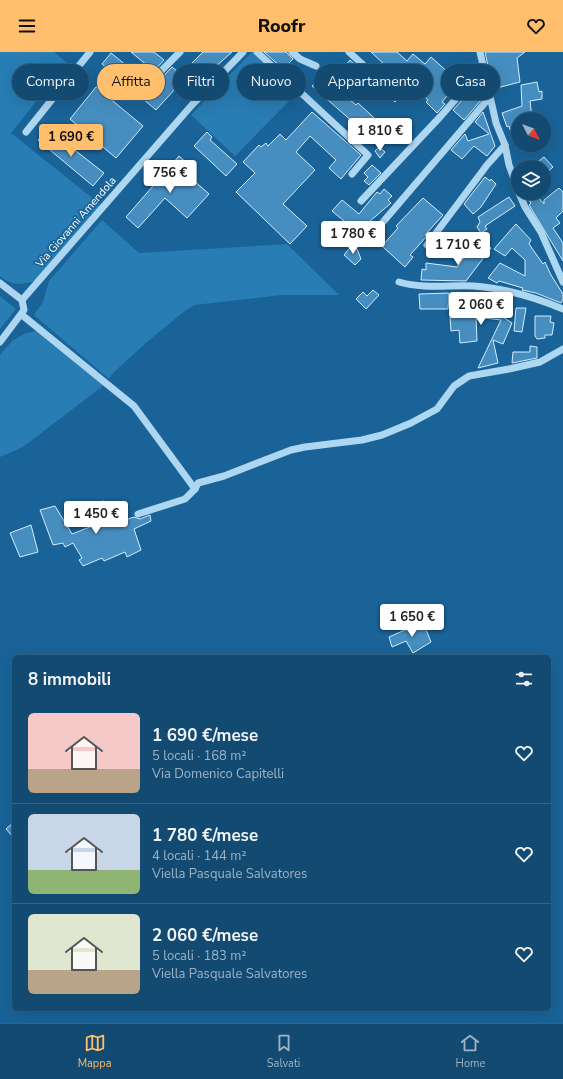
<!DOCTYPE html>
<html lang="it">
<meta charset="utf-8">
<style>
body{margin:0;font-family:"Nunito Sans",sans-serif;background:#20547a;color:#f1f3f6;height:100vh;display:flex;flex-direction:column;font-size:15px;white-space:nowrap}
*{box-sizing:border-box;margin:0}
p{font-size:13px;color:#9db3c4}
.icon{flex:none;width:22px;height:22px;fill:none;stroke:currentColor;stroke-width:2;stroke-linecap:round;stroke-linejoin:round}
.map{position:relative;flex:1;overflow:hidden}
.details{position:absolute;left:12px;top:603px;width:539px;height:356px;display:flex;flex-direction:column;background:#134a72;border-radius:6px;box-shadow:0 4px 16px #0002,0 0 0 1px #326284}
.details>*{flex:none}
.guide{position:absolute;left:12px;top:12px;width:539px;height:36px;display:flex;gap:8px}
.needle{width:26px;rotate:132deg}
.buttons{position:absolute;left:511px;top:60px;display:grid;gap:8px}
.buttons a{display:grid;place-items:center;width:40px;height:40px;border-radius:50%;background:#134a72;box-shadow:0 4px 16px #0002,0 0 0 1px #326284;font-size:20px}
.price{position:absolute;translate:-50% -34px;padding:0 9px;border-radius:4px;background:#fff;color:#222;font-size:13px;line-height:26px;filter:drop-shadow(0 1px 2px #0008)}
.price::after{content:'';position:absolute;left:50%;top:24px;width:12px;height:9px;margin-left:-6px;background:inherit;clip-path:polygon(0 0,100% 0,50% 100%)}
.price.active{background:#ffbf6d;color:#111}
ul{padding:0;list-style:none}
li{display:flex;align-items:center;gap:12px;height:100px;padding:0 16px}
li+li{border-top:1px solid #326284}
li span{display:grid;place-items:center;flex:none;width:112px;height:80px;border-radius:6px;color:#555}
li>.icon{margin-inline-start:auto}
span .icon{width:48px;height:48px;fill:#fffc;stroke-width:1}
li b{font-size:17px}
h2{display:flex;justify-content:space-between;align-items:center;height:48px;padding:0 16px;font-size:17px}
.pill{padding:0 14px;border-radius:18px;background:#134a72;box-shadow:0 4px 16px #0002,0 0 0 1px #326284;font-size:14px;line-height:36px}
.pill.active{background:#ffbf6d;color:#111}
header{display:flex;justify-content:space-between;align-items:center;height:52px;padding:0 16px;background:#ffbf6d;color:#111;font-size:18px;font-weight:800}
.dock{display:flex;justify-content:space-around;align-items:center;height:56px;border-top:1px solid #326284;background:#134a72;font-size:11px;color:#9db3c4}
.dock a{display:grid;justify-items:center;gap:2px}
.dock .active{color:#ffbf6d}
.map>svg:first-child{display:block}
.green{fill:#287db4}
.building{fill:#468ec0;stroke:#d4ecfc}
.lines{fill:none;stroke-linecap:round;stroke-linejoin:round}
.minor{stroke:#add6f1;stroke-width:7}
.labels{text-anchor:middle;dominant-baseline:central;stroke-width:3.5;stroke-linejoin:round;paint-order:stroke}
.street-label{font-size:11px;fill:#fff;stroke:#196398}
</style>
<header><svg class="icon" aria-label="menu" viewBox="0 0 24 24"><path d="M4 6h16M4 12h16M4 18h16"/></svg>Roofr<svg class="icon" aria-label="heart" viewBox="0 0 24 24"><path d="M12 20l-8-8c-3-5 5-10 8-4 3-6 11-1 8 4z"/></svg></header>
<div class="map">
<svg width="563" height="971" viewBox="0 0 563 971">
<rect width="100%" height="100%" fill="#196398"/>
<g class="green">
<path d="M0 0H54L67 11 11 81 101 153 35 229C20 233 12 234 0 224Z"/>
<polygon points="252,0 297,41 235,104 191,63"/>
<polygon points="102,168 139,201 287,192 339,243 282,243 195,253 186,258 147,290 113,321 109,327 34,263 43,250 49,229"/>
<polygon points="0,244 16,257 0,277"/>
<polygon points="36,279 104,333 23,395 0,405 0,303 12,289 26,281"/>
</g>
<g class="building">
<polygon points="131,0 154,0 164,8 154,19"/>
<polygon points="203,0 232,0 205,24 190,13"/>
<polygon points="264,0 286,0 293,7 283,17"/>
<polygon points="371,0 397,0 407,9 413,2 425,12 431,5 451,23 457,16 468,26 458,37 455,34 442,50 445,52 437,61 426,50 428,48 408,30 414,24 403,14 394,24 402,32 395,39 400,44 395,50 372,29 386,14"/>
<polygon points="485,0 525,0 517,6 520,30 493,37"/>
<polygon points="111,1 153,35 172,15 197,35 186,47 175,37 156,58 102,12"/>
<polygon points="350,8 367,24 359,33 355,30 353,33 339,21"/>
<polygon points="322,24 356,53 358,51 383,74 371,86 312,34"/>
<polygon points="537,30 539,40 542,39 542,47 530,49 532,67 518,67 518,72 516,72 517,76 510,78 509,74 507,75 502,61 522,54 521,33"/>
<polygon points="96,35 143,74 116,106 70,67"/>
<polygon points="473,36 483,46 464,68 453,58"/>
<polygon points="312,60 361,103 341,127 329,116 336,108 310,84 296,100 315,118 283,152 307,174 290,192 236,140 255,121 243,110 259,93 261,95 266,91 268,94 280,82 286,88"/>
<polygon points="483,60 495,94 487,104 474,94 462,107 451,98 465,82 468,89 489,82 475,70"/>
<polygon points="48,77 104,121 93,134 38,88"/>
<polygon points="207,80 212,85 210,88 237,112 226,124 194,94"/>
<polygon points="379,95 385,100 380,106 375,99"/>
<polygon points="179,104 189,113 183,119 209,142 187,166 165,146 138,176 126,165 153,134 151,133 161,121 163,123"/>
<polygon points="544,105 553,115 544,123 544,115 531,115"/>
<polygon points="372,113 381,121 369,133 364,129 368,125 364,121"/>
<polygon points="485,125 490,129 491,127 496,132 481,155 473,162 464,152"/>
<polygon points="559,136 563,140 563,159 556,166 560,171 553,176 563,191 563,209 529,153 531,151 524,141 534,141 544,152 544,148"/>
<polygon points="384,137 392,144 388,148 391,151 369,170 371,171 361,183 332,159 342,148 359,162 377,140 380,142"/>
<polygon points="509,145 515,154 485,174 487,177 481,181 477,175 480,170 478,165"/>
<polygon points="423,146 443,163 425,183 427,184 410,203 413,205 405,215 382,194 398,176 396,174"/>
<polygon points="516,172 531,188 529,192 543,212 545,210 551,223 563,242 563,248 561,251 536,241 522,238 523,236 499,229 497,231 488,226 500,211 525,224 525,208 512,196 505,204 494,197"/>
<polygon points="478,186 491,196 466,229 421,228 422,217 426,218 426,211 457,215"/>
<polygon points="352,193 357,197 361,207 355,213 344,203"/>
<polygon points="373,238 379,243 366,257 356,247 363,240 367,244"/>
<polygon points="449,241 448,257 420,257 419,242"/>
<polygon points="468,246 495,247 494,259 512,271 503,292 493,288 498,311 478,316 501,268 476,265 477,289 460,291 459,278 451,279 450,265 465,263"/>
<polygon points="516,256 526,256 522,280 514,279"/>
<polygon points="535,264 551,264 550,270 554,271 552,283 545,283 545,286 537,287 535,284"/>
<polygon points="530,294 537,295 537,306 512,311 513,300 530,300"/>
<polygon points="104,449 111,468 122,463 125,468 134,465 140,467 150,463 151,469 134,477 141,498 127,505 125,500 104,509 102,506 83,514 79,508 82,506 73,491 65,495 63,491 53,493 40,458 55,454 72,482 105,469 99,450"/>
<polygon points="31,473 38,500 20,505 10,481"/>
<polygon points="423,570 431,590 413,601 406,589 392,595 389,585"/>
<polygon points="14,770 14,786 6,777"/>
</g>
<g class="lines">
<g class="minor">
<polyline points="257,0 368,103 352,122"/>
<polyline points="292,0 300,7 316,14"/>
<polyline points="349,0 372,21"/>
<polyline points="480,0 496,71 505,93 509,113 518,138"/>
<polyline points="157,23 180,0"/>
<polyline points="26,80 90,0"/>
<polyline points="519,141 525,155 541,180 563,230"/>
<polyline points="361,149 440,65 471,30 484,18"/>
<polyline points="365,191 489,46"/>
<polyline points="427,193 487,113 505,93"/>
<path d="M399 230C423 237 448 233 473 234 505 236 534 245 563 257"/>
<polyline points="0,231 22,248"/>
<polyline points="22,248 191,54 243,0"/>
<polyline points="22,263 134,354 195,437"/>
<polyline points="0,290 24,258 22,248"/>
<polyline points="138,462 185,447 195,437 198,431 224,424 291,398 305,395 362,388 382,383 411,371 437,357 454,334 469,324 509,317 540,310 563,297"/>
</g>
</g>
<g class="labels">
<g class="street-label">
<text transform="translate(76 170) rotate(-49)">Via Giovanni Amendola</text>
</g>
</g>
</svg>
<div class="buttons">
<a><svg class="needle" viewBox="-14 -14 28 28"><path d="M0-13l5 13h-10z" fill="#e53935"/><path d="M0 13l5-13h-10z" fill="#9db3c4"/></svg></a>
<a><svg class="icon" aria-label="layers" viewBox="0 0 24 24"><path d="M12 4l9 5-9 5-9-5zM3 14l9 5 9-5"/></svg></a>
</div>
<b class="price" style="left:380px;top:100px">1 810 €</b>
<b class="price active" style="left:71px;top:106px">1 690 €</b>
<b class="price" style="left:170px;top:142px">756 €</b>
<b class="price" style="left:353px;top:203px">1 780 €</b>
<b class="price" style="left:458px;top:214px">1 710 €</b>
<b class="price" style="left:481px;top:274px">2 060 €</b>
<b class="price" style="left:96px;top:483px">1 450 €</b>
<b class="price" style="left:412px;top:586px">1 650 €</b>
<div class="guide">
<a class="pill">Compra</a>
<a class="pill active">Affitta</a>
<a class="pill">Filtri</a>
<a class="pill">Nuovo</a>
<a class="pill">Appartamento</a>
<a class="pill">Casa</a>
</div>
<section class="details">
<h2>8 immobili<svg class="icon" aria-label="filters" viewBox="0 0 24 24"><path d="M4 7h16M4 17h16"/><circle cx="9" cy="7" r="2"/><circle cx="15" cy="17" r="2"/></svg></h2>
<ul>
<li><span style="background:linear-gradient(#f6c9c9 70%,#b9a48a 0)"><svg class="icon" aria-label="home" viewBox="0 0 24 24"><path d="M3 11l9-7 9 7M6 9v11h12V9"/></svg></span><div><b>1 690 €/mese</b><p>5 locali · 168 m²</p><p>Via Domenico Capitelli</p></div><svg class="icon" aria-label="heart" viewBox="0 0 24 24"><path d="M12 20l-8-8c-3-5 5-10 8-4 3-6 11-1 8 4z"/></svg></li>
<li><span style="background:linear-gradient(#c9d6e8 70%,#8fb573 0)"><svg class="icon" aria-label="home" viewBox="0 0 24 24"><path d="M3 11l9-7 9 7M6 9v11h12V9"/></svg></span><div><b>1 780 €/mese</b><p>4 locali · 144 m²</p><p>Viella Pasquale Salvatores</p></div><svg class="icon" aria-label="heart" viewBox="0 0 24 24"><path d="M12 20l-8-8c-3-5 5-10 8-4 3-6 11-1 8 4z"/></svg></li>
<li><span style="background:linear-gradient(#dfe7d0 70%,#b9a48a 0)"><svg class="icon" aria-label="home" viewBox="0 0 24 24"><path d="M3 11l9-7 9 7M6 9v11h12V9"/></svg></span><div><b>2 060 €/mese</b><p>5 locali · 183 m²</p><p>Viella Pasquale Salvatores</p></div><svg class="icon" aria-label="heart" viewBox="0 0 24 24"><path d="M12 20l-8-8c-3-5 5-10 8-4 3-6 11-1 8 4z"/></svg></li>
</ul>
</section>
</div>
<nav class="dock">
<a class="active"><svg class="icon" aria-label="map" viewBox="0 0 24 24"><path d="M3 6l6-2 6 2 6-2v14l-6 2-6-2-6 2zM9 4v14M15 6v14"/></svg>Mappa</a>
<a><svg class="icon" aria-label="saved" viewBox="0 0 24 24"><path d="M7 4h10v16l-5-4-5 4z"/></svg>Salvati</a>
<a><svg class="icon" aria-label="home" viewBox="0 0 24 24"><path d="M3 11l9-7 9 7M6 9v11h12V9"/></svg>Home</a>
</nav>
